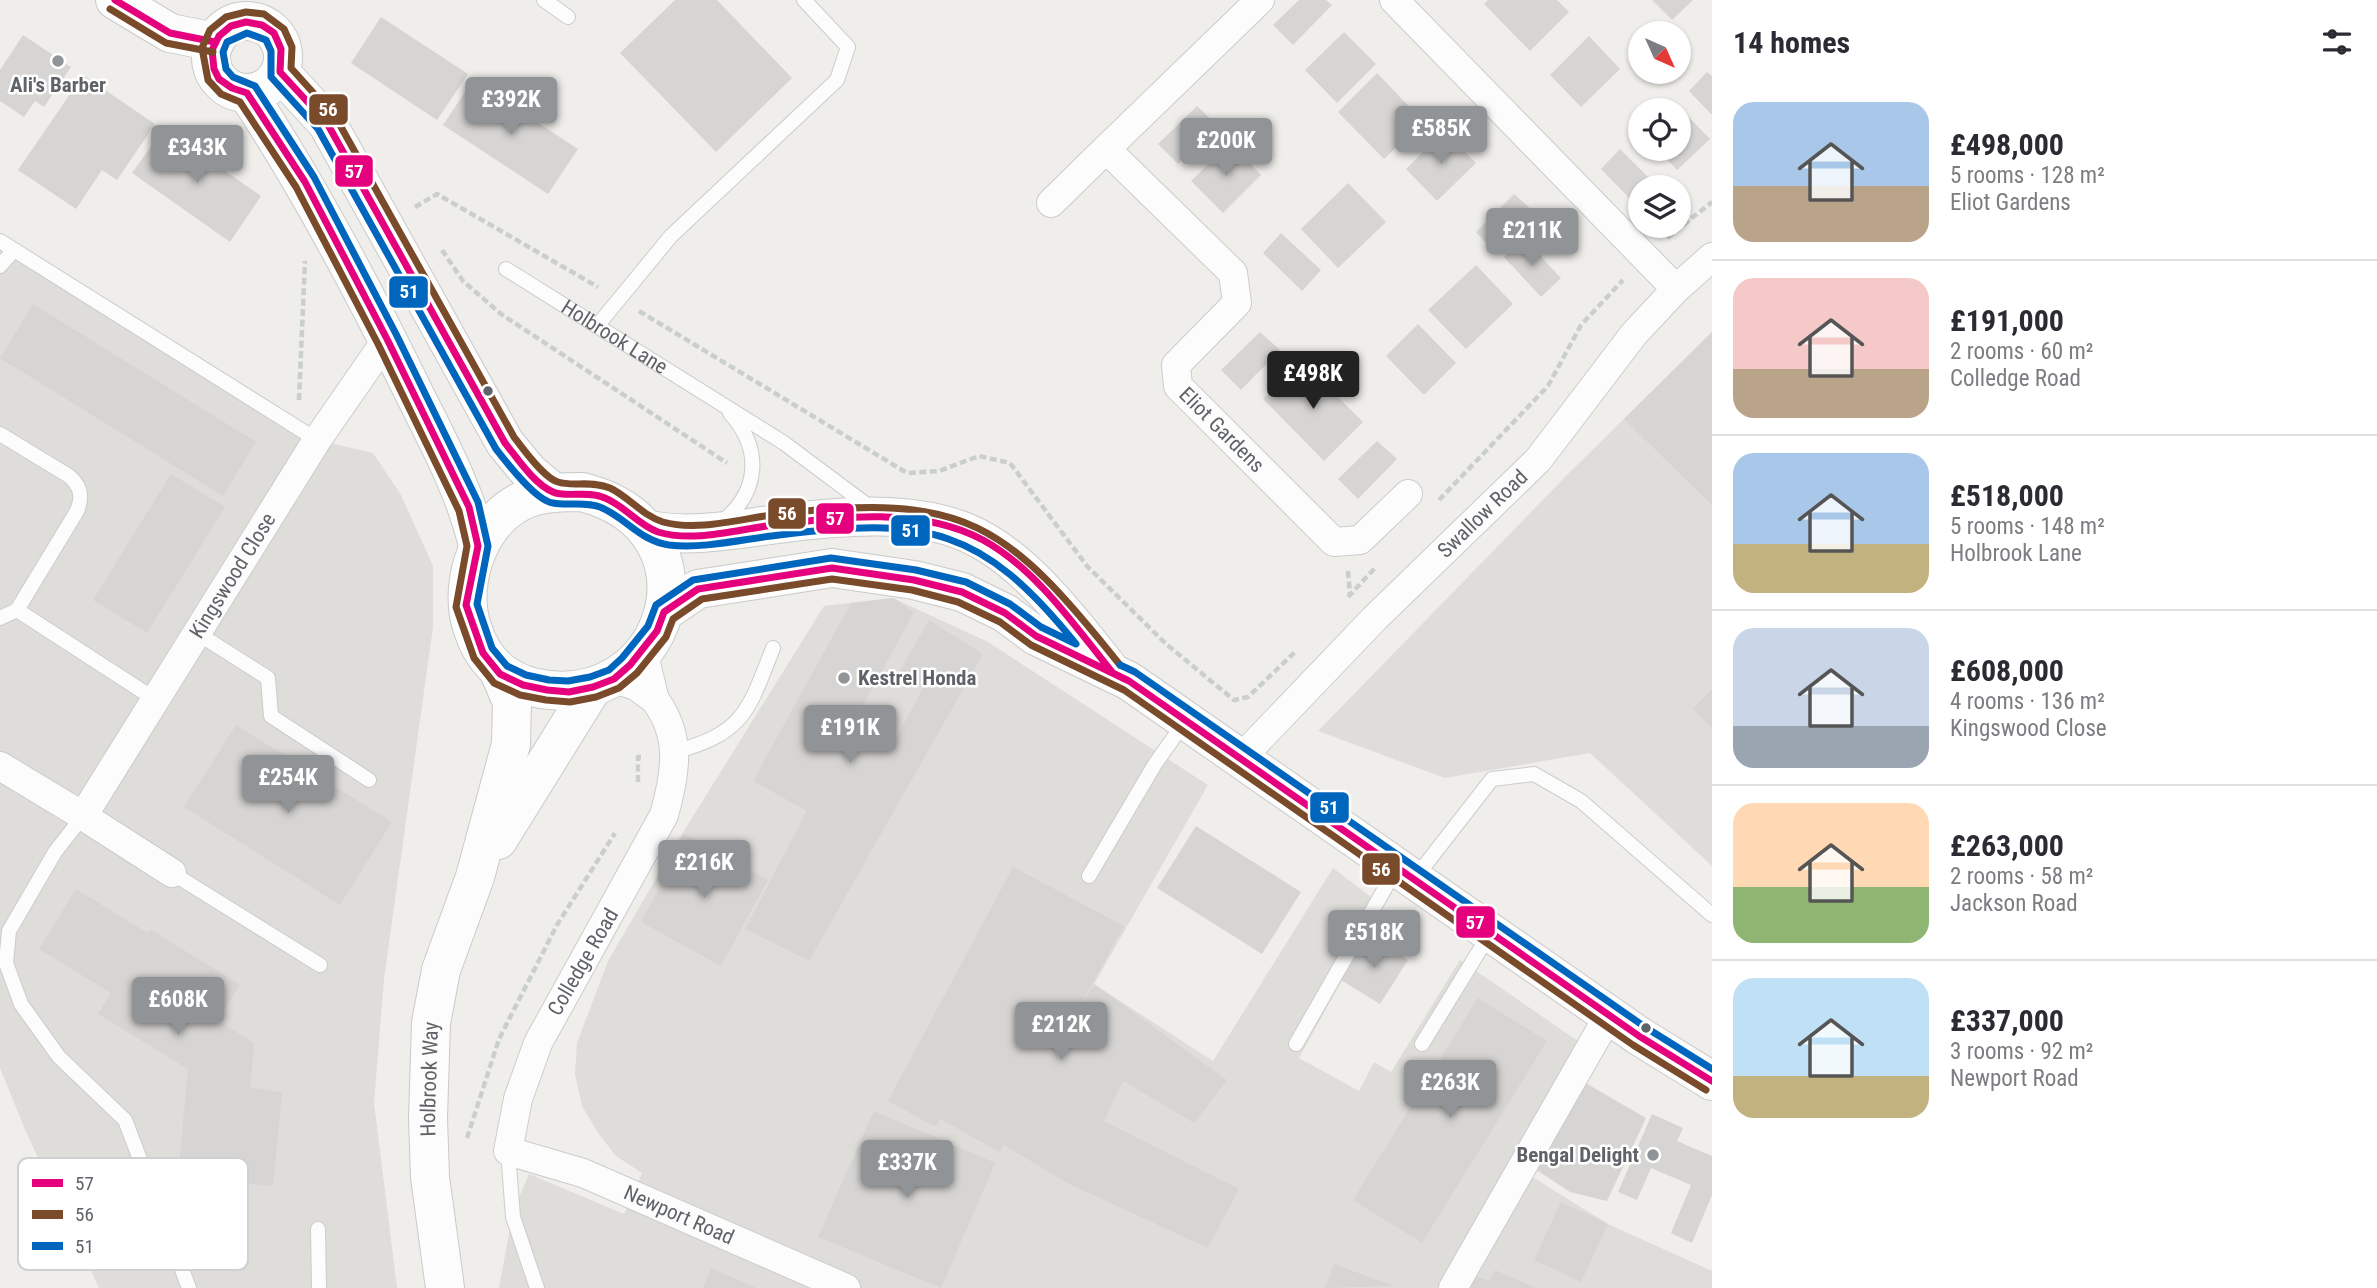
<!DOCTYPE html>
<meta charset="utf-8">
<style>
body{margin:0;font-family:"Roboto Condensed",sans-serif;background:#f7f7f7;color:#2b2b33;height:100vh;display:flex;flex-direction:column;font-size:26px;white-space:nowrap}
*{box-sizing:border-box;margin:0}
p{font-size:23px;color:#7c7c81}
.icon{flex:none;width:38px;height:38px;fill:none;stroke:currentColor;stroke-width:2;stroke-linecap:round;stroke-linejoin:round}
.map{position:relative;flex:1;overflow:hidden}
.details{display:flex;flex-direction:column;background:#fff;width:665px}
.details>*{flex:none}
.needle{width:46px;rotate:135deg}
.tools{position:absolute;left:1628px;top:21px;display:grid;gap:14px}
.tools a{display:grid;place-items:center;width:63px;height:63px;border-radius:50%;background:#fff;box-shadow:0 2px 5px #0004;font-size:35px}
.price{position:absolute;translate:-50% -60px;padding:0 16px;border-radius:7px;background:#919496;color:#fff;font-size:23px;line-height:46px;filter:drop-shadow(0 2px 4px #0008)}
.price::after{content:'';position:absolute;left:50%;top:42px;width:21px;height:16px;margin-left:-10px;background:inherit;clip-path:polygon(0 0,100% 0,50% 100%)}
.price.selected{background:#222;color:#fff}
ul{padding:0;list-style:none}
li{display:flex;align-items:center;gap:21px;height:175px;padding:0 21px}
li+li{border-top:2px solid #e1e1e2}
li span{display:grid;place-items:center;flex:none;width:196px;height:140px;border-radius:21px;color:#555}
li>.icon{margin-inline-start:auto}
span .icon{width:84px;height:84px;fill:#fffc;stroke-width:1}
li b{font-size:30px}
h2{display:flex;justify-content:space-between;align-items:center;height:84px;padding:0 21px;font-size:30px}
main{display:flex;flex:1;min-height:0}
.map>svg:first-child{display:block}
.industrial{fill:#dfddda}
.building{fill:#d6d5d3}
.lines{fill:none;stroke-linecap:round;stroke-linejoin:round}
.lane-casing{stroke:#cbcccc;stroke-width:16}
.street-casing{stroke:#cbcccc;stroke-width:30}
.secondary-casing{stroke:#cacacb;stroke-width:40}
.path{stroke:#cacfcc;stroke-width:4.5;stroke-dasharray:7 3.5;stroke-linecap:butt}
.lane{stroke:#fdfcfc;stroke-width:14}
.street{stroke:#fdfcfc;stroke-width:28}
.secondary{stroke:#fdfcfc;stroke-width:38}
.bus-1-casing{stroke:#fff;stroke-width:12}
.bus-2-casing{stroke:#fff;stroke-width:12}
.bus-3-casing{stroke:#fff;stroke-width:12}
.bus-1{stroke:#e5007d;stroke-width:7}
.bus-2{stroke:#7a4b2a;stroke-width:7}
.bus-3{stroke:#0065bd;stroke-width:7}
.poi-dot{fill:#919496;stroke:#fff;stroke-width:2.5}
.bus-dot{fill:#5f6368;stroke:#fff;stroke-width:2.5}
.labels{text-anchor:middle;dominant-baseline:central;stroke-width:5;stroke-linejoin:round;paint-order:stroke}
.poi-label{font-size:21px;font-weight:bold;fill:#5f6368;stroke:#fff}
.street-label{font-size:21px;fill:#5f6368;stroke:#fff}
.key{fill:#fff;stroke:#cfd0d2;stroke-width:2}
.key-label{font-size:19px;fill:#5f6368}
.line-badge{stroke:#fff;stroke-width:2.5}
.badge-label{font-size:19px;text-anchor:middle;font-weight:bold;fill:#fff}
</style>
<main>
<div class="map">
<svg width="1712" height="1288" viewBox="0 0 1712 1288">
<rect width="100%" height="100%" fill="#efeeea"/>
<g class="industrial">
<polygon points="0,241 317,440 373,453 401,495 433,566 433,627 384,979 374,1103 397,1288 99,1288 26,1132 0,1068"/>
<polygon points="1712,332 1712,866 1590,753 1445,778 1318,731 1567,475"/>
<polygon points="893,598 988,642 1208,785 1094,984 1213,1061 1333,868 1383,906 1299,1058 1359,1091 1374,1062 1391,1072 1460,960 1591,1050 1521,1170 1608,1224 1712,1271 1712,1288 499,1288 513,1212 529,1174 624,1214 642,1173 616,1156 598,1133 582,1106 575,1074 577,1043 608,961 682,834 824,606"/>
</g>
<g class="building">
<polygon points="675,0 717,0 792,78 716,152 620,53"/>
<polygon points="1299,0 1326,0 1332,5 1293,45 1273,25"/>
<polygon points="1488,0 1557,0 1569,12 1530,51 1484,4"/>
<polygon points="1652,0 1693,0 1672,20"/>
<polygon points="381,17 468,74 437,120 351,63"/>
<polygon points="1344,32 1376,64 1337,103 1305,70"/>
<polygon points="23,35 71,67 44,107 35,101 24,117 0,101 0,70"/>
<polygon points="1589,36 1620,69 1581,107 1550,75"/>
<polygon points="1707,72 1712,76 1712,115 1689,91"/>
<polygon points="1377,73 1423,121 1384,159 1338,112"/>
<polygon points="83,75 155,124 117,180 102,170 76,209 18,170"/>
<polygon points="473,80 578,149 548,194 443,125"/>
<polygon points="1672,100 1710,139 1677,170 1657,149 1678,149 1678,110 1661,110"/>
<polygon points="1197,106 1217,125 1178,164 1158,144"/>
<polygon points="164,128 261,196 230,242 132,173"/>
<polygon points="1444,131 1476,163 1437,201 1406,169"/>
<polygon points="1230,143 1261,175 1223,213 1191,181"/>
<polygon points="1620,149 1658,187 1640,187 1640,209 1601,169"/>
<polygon points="1348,183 1386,222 1338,268 1301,229"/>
<polygon points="1514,194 1534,212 1495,252 1476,232"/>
<polygon points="1281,233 1321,270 1302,291 1263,253"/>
<polygon points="1523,238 1561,278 1541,297 1504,257"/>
<polygon points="1476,265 1513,304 1466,349 1428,310"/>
<polygon points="33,304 256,442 223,496 0,358"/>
<polygon points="1418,324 1456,363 1424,395 1386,356"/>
<polygon points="1260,332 1280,350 1241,390 1221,370"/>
<polygon points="1712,332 1712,505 1624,419"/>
<polygon points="1302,361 1363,422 1324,461 1263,399"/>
<polygon points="1377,441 1397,459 1358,499 1338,479"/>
<polygon points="171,474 225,507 147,633 93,600"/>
<polygon points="893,598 914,612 842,744 862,753 875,731 894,742 923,688 898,674 929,620 983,654 809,961 745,929 807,811 753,781 851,603"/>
<polygon points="1712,689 1712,728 1693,709"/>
<polygon points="236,725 392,822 340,905 184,807"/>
<polygon points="1196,826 1301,892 1262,954 1157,888"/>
<polygon points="684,834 768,880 721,966 641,922 670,868 666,866"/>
<polygon points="1013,867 1124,926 1062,1039 1094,984 1227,1080 1194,1123 1123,1081 1104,1121 1239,1189 1208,1248 1067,1183 1004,1145 1000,1152 940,1119 936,1127 888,1101"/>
<polygon points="76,889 148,933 150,929 240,985 217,1020 254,1043 250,1088 282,1092 273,1186 178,1177 188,1069 98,1014 111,993 39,949"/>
<polygon points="1369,935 1408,960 1380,1004 1341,980"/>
<polygon points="1478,998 1547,1041 1422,1243 1353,1200"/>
<polygon points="1582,1081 1646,1118 1607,1201 1570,1192 1532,1167"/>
<polygon points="874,1111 995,1163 941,1288 818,1237"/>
<polygon points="1652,1114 1683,1128 1677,1141 1712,1156 1712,1195 1692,1243 1671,1233 1691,1185 1651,1168 1637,1200 1618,1192"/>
<polygon points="1561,1202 1608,1224 1581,1282 1534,1260"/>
<polygon points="1334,1264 1394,1286 1325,1288"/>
<polygon points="711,1268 756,1288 703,1288"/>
<polygon points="1495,1270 1536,1288 1469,1288 1475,1276 1489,1281"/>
</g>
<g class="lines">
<g class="lane-casing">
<g id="lane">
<polyline points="544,0 568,17"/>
<polyline points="0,241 317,440"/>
<polyline points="0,266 14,250"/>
<path id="s1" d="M506 269 784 443 871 508"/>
<polyline points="597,326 671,236 837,80 848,47 804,0"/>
<path d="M0 434 69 476C81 486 83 497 77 511L17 610 0 618"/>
<path d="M722 522C760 491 762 449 730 413"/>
<polyline points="17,610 156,700"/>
<polyline points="197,633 268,678 271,716 369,780"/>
<path d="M674 752C744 733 748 712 773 648"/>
<polyline points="83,816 55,852 9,931 6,963 21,1004 59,1057 125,1120 189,1288"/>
<polyline points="172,873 320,965"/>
<polyline points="1089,876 1155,764 1184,723"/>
<polyline points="1415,878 1492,779 1534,774 1581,801 1712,915"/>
<polyline points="1296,1044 1396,869"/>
<polyline points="1422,1044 1489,935"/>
<polyline points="508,1151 513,1217 537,1288"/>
<polyline points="318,1229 319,1288"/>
</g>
</g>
<g class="street-casing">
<g id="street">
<path id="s2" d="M1260 0 1106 149 1233 273 1237 303 1176 365 1178 386 1334 542 1360 540 1408 494"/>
<polyline points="1394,0 1676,289"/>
<polyline points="1051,203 1106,149"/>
<polyline points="614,679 636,686 655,700 643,651"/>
<path id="s3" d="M655 700C682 736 676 773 664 815L538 1043 518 1099 508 1151 583 1173 846 1288"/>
<path id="s4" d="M1240 759 1375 618 1538 460 1634 334 1676 289 1712 257"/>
<path id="s5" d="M0 766 83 816 317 440 387 339"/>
<polyline points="83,816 172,873"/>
<polyline points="1453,1288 1609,1015"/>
</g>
</g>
<g class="secondary-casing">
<g id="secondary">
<polyline points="115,0 170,33 215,42"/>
<circle cx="247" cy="57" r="36"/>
<polyline points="280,72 327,123 505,443 529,472 554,493"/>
<path d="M247 93C309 187 361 285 410 385 436 438 465 489 478 546"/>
<path d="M582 492C728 529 667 719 532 687 501 679 481 657 472 627 457 581 481 515 529 498 546 492 564 492 582 492Z"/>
<path d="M649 530C694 539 741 528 786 523 843 516 912 510 965 532 1022 555 1070 620 1107 666"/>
<polyline points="664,612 698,589 832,568 914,580 962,592 1005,613 1036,636 1129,681 1639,1036 1712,1081"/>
<polyline points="498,840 593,687"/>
<path id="s6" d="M445 1288 430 1177 428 1118 431 1023 441 970 475 877 511 744 512 702 500 674"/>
</g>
</g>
<g class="path">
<polyline points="415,207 437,194 598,287"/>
<polyline points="1667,238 1712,202"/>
<polyline points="442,250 463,281 501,314 727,463"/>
<polyline points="639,311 907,473 939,471 979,456 1010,463 1087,566 1165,643 1234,700 1248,697 1296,651"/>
<polyline points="299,400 305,261"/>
<polyline points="1439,500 1548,386 1581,325 1623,280"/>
<polyline points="1348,571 1350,594"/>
<polyline points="1348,597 1375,568"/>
<polyline points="638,782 638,757 644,757"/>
<polyline points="467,1138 499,1039 557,925 615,833"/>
</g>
<use href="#lane" class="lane"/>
<use href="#street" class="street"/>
<use href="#secondary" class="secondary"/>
<g class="bus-1-casing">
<g id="bus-1">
<polyline points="115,0 170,33 215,42"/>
<path d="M1112 672C1075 626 1036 569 983 540 921 507 841 516 774 525 738 529 694 543 658 532 638 525 625 506 605 498 588 490 566 498 553 492 534 484 518 459 505 443L327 123 280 72 281 49 274 33 262 25 246 22 231 26 219 36 212 50 214 69 219 79 232 88 247 93 305 182 387 339 469 507 478 546 466 605 483 653 500 674 523 685 547 690 569 692 593 687 614 679 630 665 657 631 664 612 698 589 832 568 914 580 962 592 1005 613 1036 636 1129 681 1639 1036 1712 1081"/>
</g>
</g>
<g class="bus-2-casing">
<g id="bus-2">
<polyline points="110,9 166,43 213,52"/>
<path d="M1120 665C1006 522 965 492 779 514 743 518 699 532 663 522 643 516 629 497 610 488 591 480 572 487 558 482 544 478 523 449 514 437L336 118 291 68 292 47 284 29 264 14 246 12 226 17 210 30 202 48 208 80 221 94 240 102 296 187 378 344 459 511 467 546 456 607 474 658 494 683 520 695 546 700 570 702 596 697 619 688 637 673 666 637 673 619 702 599 832 579 912 590 958 602 1000 622 1031 645 1124 690 1633 1045 1706 1090"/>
</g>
</g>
<g class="bus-3-casing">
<g id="bus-3">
<path d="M247 33 266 40 271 51V77L318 129 496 449C507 463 536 501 553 503 569 506 584 501 600 507 625 517 640 541 669 545 705 549 743 539 779 535 926 517 981 526 1076 644L1041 627 1010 604 966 582 916 570 831 558 693 580 656 605 648 626 622 658 609 670 590 677 568 681 549 680 526 675 507 666 492 648 477 604 488 546 478 502 396 334 314 177 255 86 233 77 226 69 223 52 227 42Z"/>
<polyline points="1120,665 1135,672 1645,1027 1712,1069"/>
</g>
</g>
<use href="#bus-1" class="bus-1"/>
<use href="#bus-2" class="bus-2"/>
<use href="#bus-3" class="bus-3"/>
</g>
<g class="poi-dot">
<circle cx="58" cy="61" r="7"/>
<circle cx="844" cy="678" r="7"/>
<circle cx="1653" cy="1155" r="7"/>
</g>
<g class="bus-dot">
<circle cx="488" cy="391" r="6"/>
<circle cx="1646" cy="1028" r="6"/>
</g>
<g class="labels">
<g class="poi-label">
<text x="58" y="85">Ali's Barber</text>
<text x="858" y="678" text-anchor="start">Kestrel Honda</text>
<text x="1639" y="1155" text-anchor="end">Bengal Delight</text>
</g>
<g class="street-label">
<text stroke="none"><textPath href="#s1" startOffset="128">Holbrook Lane</textPath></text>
<text stroke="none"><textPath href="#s2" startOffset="592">Eliot Gardens</textPath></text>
<text stroke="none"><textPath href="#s4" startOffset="345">Swallow Road</textPath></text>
<text stroke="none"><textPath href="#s5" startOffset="380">Kingswood Close</textPath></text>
<text transform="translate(583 962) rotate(-60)">Colledge Road</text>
<text stroke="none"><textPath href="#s6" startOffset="210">Holbrook Way</textPath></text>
<text stroke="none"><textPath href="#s3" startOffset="676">Newport Road</textPath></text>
</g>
</g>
<rect x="18" y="1158" width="230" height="112" rx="10" class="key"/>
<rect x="32" y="1179" width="31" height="8" fill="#e5007d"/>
<rect x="32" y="1210" width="31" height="9" fill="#7a4b2a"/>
<rect x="32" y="1242" width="31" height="8" fill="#0065bd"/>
<g class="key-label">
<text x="75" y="1190">57</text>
<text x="75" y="1221">56</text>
<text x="75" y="1253">51</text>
</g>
<g class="line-badge">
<rect x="308" y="93" width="41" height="33" rx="7" fill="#7a4b2a"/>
<rect x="334" y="154" width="40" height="34" rx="7" fill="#e5007d"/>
<rect x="388" y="275" width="41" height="34" rx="7" fill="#0065bd"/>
<rect x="767" y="497" width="40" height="33" rx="7" fill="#7a4b2a"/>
<rect x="815" y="502" width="40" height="33" rx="7" fill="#e5007d"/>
<rect x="890" y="514" width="41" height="33" rx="7" fill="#0065bd"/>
<rect x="1309" y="791" width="41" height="33" rx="7" fill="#0065bd"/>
<rect x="1361" y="852" width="40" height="34" rx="7" fill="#7a4b2a"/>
<rect x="1455" y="905" width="41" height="34" rx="7" fill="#e5007d"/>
</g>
<g class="badge-label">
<text x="328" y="116">56</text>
<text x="354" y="178">57</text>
<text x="409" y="298">51</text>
<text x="787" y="520">56</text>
<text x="835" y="525">57</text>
<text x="911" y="537">51</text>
<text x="1329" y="814">51</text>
<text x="1381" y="876">56</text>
<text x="1475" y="929">57</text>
</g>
</svg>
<div class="tools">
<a><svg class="needle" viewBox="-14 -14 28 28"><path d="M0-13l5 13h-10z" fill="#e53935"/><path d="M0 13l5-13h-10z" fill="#7c7c81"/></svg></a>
<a><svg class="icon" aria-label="locate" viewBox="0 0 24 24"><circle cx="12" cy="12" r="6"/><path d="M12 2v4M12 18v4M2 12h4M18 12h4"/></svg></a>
<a><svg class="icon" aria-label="layers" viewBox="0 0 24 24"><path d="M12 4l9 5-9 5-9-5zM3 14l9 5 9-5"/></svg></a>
</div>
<b class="price" style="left:511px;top:137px">£392K</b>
<b class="price" style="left:1441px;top:166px">£585K</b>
<b class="price" style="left:1226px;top:178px">£200K</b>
<b class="price" style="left:197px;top:185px">£343K</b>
<b class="price" style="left:1532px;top:268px">£211K</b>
<b class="price selected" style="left:1313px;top:411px">£498K</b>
<b class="price" style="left:850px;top:765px">£191K</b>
<b class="price" style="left:288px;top:815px">£254K</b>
<b class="price" style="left:704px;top:900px">£216K</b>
<b class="price" style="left:1374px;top:970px">£518K</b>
<b class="price" style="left:178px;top:1037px">£608K</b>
<b class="price" style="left:1061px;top:1062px">£212K</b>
<b class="price" style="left:1450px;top:1120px">£263K</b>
<b class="price" style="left:907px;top:1200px">£337K</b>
</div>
<section class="details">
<h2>14 homes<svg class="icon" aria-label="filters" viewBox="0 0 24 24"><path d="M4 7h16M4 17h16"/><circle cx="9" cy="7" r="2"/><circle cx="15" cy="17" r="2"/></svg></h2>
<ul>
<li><span style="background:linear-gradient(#a9c7e8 60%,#b9a48a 0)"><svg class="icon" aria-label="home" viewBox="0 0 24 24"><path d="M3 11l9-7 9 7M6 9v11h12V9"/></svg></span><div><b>£498,000</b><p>5 rooms · 128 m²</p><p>Eliot Gardens</p></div></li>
<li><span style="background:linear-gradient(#f6c9c9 65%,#b9a48a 0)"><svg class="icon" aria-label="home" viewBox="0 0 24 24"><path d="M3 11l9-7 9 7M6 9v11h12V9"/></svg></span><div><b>£191,000</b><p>2 rooms · 60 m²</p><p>Colledge Road</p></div></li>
<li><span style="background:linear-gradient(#a9c7e8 65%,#c2b280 0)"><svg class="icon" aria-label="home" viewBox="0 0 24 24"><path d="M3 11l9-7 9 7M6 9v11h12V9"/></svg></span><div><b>£518,000</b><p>5 rooms · 148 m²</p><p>Holbrook Lane</p></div></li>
<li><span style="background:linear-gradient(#c9d6e8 70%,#9aa5b1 0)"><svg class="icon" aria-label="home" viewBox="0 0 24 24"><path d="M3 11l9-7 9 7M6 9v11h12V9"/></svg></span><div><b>£608,000</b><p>4 rooms · 136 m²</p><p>Kingswood Close</p></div></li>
<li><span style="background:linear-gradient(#ffd9b3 60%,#8fb573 0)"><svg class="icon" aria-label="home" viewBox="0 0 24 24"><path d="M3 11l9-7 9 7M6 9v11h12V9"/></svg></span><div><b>£263,000</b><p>2 rooms · 58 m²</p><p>Jackson Road</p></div></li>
<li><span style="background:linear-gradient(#bfe0f5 70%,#c2b280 0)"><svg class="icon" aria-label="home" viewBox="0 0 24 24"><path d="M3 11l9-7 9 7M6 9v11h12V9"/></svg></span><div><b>£337,000</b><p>3 rooms · 92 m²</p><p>Newport Road</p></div></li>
</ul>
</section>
</main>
